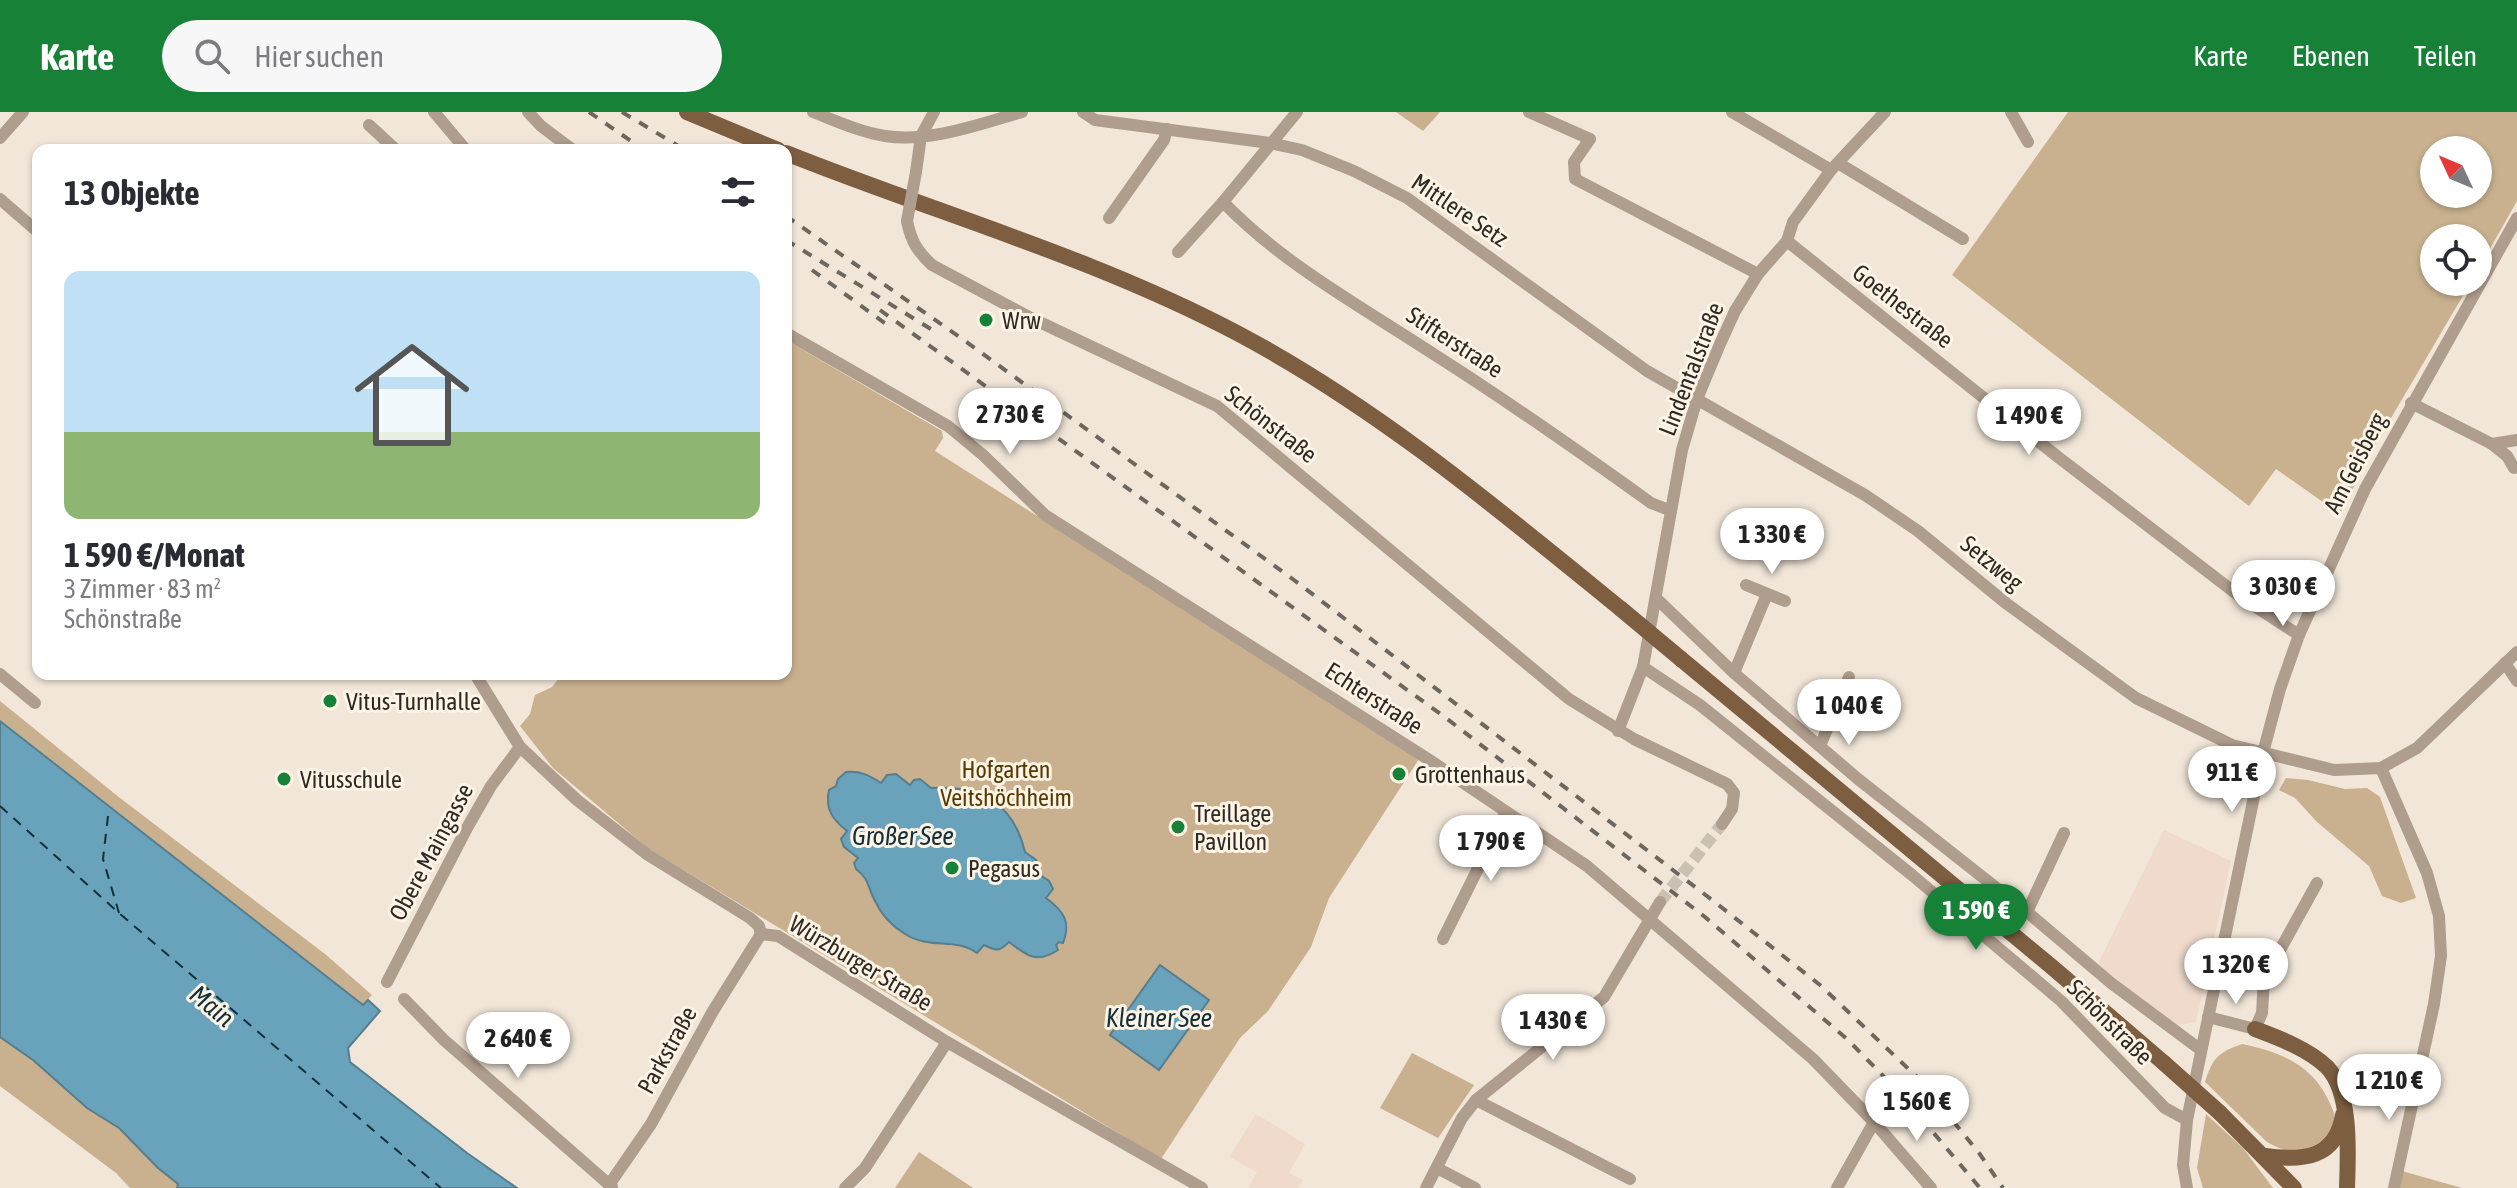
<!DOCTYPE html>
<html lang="de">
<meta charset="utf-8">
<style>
body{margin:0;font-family:"Asap Condensed",sans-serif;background:#f7f7f7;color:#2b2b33;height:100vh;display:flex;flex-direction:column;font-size:30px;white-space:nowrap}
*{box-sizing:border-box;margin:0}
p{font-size:26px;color:#7c7c81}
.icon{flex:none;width:44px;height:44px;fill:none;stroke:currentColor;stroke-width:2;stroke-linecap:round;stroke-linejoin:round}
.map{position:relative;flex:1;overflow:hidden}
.sheet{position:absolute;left:32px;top:32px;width:760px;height:536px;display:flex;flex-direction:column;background:#fff;border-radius:16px;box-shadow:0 2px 6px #0004}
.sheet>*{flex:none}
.needle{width:52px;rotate:314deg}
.buttons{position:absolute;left:2420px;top:24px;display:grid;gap:16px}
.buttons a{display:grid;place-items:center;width:72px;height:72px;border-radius:50%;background:#fff;box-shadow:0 2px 6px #0004;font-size:40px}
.price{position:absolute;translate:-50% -68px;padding:0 18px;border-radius:28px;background:#fff;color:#222;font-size:26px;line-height:52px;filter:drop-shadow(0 2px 4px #0008)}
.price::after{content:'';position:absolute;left:50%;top:48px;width:24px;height:18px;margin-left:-12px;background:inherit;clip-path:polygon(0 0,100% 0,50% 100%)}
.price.selected{background:#178237;color:#fff}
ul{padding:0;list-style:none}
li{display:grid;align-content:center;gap:16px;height:424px;padding:0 32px}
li+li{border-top:2px solid #e1e1e2}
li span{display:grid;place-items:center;height:248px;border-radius:16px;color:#555}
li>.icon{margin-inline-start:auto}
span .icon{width:144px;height:144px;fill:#fffc;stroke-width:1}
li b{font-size:34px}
h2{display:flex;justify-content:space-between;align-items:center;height:96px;padding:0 32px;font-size:34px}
header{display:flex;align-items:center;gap:48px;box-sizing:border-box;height:112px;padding:0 40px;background:#178237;color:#fff}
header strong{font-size:38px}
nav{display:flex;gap:44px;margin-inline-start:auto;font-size:28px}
.search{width:560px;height:72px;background:#f7f7f7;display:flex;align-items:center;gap:20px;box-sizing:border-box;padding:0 28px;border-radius:44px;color:#7c7c81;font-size:30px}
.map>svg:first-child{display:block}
.commercial{fill:#efdacc}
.green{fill:#c9b18f;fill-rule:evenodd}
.water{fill:#69a2bb;stroke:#577e8e;stroke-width:2}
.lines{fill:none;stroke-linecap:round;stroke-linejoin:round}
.ferry{stroke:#132f3b;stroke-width:2;stroke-dasharray:10 8;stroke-linecap:butt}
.minor-tunnel{stroke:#cac0b4;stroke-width:12;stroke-dasharray:12 6;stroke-linecap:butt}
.minor{stroke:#af9d8d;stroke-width:12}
.major{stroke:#7d5e41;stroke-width:16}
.rail{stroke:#6d675f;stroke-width:4;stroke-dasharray:10 10;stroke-linecap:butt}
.minor-bridge{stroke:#af9d8d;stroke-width:12}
.major-bridge{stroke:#7d5e41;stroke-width:16}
.poi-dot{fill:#178237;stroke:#fef4e5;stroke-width:3}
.labels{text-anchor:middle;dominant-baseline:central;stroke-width:6;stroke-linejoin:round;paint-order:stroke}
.street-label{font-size:24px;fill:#2d2924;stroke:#fef4e5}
.poi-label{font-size:24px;fill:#2d2924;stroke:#fef4e5;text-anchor:start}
.park-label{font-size:24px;fill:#573900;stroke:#fef4e5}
.water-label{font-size:26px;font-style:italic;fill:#132f3b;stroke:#fef4e5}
</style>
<header>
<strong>Karte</strong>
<div class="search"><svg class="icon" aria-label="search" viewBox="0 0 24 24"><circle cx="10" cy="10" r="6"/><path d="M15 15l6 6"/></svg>Hier suchen</div>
<nav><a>Karte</a><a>Ebenen</a><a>Teilen</a></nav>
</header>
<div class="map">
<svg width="2517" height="1076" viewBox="0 0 2517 1076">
<rect width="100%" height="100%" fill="#f1e6d8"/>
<g class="commercial">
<polygon points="2164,718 2231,749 2196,910 2178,913 2096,856"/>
<polygon points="1256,1002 1305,1032 1289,1061 1303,1068 1298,1076 1248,1076 1257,1060 1229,1045"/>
</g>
<g class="green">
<polygon points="1396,0 1440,0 1423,19"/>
<path d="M2068 0H2517V89L2478 158V126H2434V170H2471L2374 335 2340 402 2276 357 2249 394 1952 163ZM2434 38H2478V82H2434Z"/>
<polygon points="786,228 942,319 943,326 935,339 1419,647 1329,786 1311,835 1268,899 1240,926 1161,1047 649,737 553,656 520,614 530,602 535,583 552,575 562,562 786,562"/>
<polygon points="0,589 120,686 325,842 372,883 363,893 0,608"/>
<polygon points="2286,666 2308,668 2345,677 2367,676 2380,685 2416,786 2401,791 2382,784 2369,754 2317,710 2295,686 2279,678"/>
<polygon points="0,925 33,948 87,996 119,1016 158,1056 178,1072 177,1076 130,1076 116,1061 0,974"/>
<path d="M2242 932C2278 939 2311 952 2328 987 2331 994 2336 1002 2335 1011 2332 1028 2306 1040 2290 1039 2282 1038 2274 1034 2267 1030L2205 970C2213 946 2217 941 2242 932Z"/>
<polygon points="1412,941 1474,973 1438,1026 1380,996"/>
<polygon points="2206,1002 2243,1036 2273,1076 2203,1076 2197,1056"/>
<polygon points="919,1040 973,1076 895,1076"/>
<polygon points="2402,1059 2462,1076 2400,1076"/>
</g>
<g class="water">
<polygon points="0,609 363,893 368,888 380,899 348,936 350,950 467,1041 517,1076 177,1076 178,1072 158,1056 119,1016 87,996 33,948 0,925"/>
<path d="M846 660C861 659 869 663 881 671L887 663 896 662 910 673 914 668 920 667 931 676C980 673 1013 690 1025 740L1036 748 1038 753 1034 759 1049 769 1053 777 1046 786C1064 799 1071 810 1063 831L1059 830 1056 833 1058 838C1037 852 1027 844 1009 830 999 840 996 839 984 833L977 841C955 825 930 838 905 822 892 814 881 802 875 789 867 774 870 768 856 757L854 751 858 746 844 735 841 727 847 719C832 707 825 697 829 678L836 674 838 667Z"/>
<polygon points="1160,853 1209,888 1159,958 1110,923"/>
</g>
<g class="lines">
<g class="ferry">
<polyline points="0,694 120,802 441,1076"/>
<polyline points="108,704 103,747 119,801"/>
</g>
<polyline class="minor-tunnel" points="1660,790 1722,712"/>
<g class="minor">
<polyline points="434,0 466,38"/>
<polyline points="528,0 541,14 573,38"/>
<path d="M813 0C836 9 860 20 885 24 930 31 979 12 1022 0"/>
<polyline points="1083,0 1095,8 1270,31 1302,38 1354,59 1407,86 1647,259 1865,383 1918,419 2007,492 2136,586 2232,633 2334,658 2381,656 2417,636 2517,540"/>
<polyline points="1529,0 1590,27 1574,50 1575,67 1758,162"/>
<polyline points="1732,0 1831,58"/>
<polyline points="2011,0 2028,30"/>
<polyline points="369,13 396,38"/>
<polyline points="0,26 23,0"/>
<polyline points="1838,51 1963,127"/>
<polyline points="916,60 921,24 934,0"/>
<polyline points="0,87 38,120"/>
<path d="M1223 90C1284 153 1362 195 1435 243 1509 290 1580 340 1651 391L1669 398"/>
<polyline points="1109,106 1164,28 1167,17"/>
<path d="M907 109C911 129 917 139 932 153L1031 206 1217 294 1569 587 1634 627 1727 672 1734 681 1732 697 1722 712"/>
<polyline points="1787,129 2058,345 2242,486 2299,523"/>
<polyline points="1178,140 1223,90 1297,0"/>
<polyline points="786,221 948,314 983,343 1045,403 1428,647 1587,754 1813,947 1874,1010 1931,1076"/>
<polyline points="2411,291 2492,332 2517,328"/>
<polyline points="2492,332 2507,344 2514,356"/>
<polyline points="1746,473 1785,489"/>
<polyline points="1657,487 1734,561 1858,667 2027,800 2111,871 2201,938"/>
<polyline points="2505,551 2517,569"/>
<polyline points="1643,555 1700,593 1912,763 2061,889 2165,996 2187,1008"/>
<polyline points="1734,561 1767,482"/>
<polyline points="0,562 35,591"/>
<polyline points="475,562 520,635 577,688 648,743 750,806 759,814 761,822"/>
<polyline points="1618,619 1643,555 1682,338 1697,287 1720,232 1735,199 1758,162 1787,129 1793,110 1831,58 1885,0"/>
<polyline points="1820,634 1849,565"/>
<polyline points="2381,656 2427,761 2439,804 2441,844 2434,892 2394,1076"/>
<polyline points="2027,800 2064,721"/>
<polyline points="761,822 778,824 947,930 1202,1076"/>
<polyline points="1443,827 1506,700"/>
<polyline points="387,870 467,716 491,674 520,635"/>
<polyline points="404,887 444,928 612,1075"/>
<polyline points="2208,905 2255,917 2262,901 2264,867 2317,771"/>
<polyline points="1476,988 1630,1067"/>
<polyline points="1437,1056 1475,1076"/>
<polyline points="609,1073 651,1012 713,899 761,822"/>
<polyline points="845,1076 865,1056 947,930"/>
<polyline points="1426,1076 1462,1006 1476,988 1604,885 1660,790"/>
<polyline points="1837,1076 1874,1010"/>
<polyline points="2187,1076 2183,1053 2187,1008 2263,641 2280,577 2299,523 2365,377 2517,106"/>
</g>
<g class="major">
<polyline points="687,0 778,38"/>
<path d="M786 41C936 101 1093 145 1237 221 1377 295 1498 397 1621 497"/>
<polyline points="1681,547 2052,855 2164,951"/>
<path d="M2255 917C2279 926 2308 937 2327 955 2352 981 2348 1043 2347 1076"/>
<polyline points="2220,1001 2294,1076"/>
<path d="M2265 1044C2302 1049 2336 1047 2343 1003"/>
</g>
<g class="rail">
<polyline points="589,0 644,38"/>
<polyline points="622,0 685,38"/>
<polyline points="786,104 961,226 1294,468 1716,791 1820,873 1918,966 1979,1041 2003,1076"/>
<polyline points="786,128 934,219"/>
<polyline points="812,158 886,212"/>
<polyline points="880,198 1442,603 1705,805 1847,927 1900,981 1980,1076"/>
</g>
<polyline class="minor-bridge" points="907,109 916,60"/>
<g class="major-bridge">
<polyline points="1621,497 1681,547"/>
<polyline points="2164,951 2220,1001"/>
</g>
</g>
<g class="poi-dot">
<circle cx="986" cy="208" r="8"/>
<circle cx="330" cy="589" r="8"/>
<circle cx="1399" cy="662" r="8"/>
<circle cx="284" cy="667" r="8"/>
<circle cx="1178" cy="715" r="8"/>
<circle cx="952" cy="756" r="8"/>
</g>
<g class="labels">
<g class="street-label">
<text transform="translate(1460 98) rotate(34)">Mittlere Setz</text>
<text transform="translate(1903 194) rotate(38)">Goethestraße</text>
<text transform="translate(1455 230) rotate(33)">Stifterstraße</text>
<text transform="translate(1691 257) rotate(-69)">Lindentalstraße</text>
<text transform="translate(1271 312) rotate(38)">Schönstraße</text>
<text transform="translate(2355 351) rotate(-63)">Am Geisberg</text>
<text transform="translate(1992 451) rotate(39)">Setzweg</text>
<text transform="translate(1374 586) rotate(33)">Echterstraße</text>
<text transform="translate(431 740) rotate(-62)">Obere Maingasse</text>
<text transform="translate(861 851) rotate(31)">Würzburger Straße</text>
<text transform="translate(2110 910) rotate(45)">Schönstraße</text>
<text transform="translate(667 938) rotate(-61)">Parkstraße</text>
</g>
<g class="poi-label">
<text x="1002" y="208">Wrw</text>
<text x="346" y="589">Vitus-Turnhalle</text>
<text x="1415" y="662">Grottenhaus</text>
<text x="300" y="667">Vitusschule</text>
<text x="1194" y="701">Treillage<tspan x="1194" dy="28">Pavillon</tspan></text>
<text x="968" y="756">Pegasus</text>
</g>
<g class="park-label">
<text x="1006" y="657">Hofgarten<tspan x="1006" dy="28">Veitshöchheim</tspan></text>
</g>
<g class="water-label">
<text x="903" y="724">Großer See</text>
<text transform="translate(212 894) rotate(40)">Main</text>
<text x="1159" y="906">Kleiner See</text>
</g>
</g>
</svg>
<div class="buttons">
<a><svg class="needle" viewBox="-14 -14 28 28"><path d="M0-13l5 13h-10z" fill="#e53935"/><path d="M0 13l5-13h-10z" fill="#7c7c81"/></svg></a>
<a><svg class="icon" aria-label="locate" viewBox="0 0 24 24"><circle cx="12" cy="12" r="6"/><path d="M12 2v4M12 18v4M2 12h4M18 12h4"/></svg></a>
</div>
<b class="price" style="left:1010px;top:344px">2 730 €</b>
<b class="price" style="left:2029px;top:345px">1 490 €</b>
<b class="price" style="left:1772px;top:464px">1 330 €</b>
<b class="price" style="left:2283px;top:516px">3 030 €</b>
<b class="price" style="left:1849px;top:635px">1 040 €</b>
<b class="price" style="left:2232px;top:702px">911 €</b>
<b class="price" style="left:1491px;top:771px">1 790 €</b>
<b class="price selected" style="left:1976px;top:840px">1 590 €</b>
<b class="price" style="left:2236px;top:894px">1 320 €</b>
<b class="price" style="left:1553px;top:950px">1 430 €</b>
<b class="price" style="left:518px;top:968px">2 640 €</b>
<b class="price" style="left:2389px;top:1010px">1 210 €</b>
<b class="price" style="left:1917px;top:1031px">1 560 €</b>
<section class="sheet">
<h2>13 Objekte<svg class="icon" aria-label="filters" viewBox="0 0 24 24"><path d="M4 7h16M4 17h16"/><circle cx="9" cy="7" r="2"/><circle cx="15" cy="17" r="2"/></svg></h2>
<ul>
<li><span style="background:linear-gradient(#bfe0f5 65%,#8fb573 0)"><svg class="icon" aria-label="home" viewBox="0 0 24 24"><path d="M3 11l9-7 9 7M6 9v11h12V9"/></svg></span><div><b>1 590 €/Monat</b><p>3 Zimmer · 83 m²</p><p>Schönstraße</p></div></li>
</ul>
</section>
</div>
